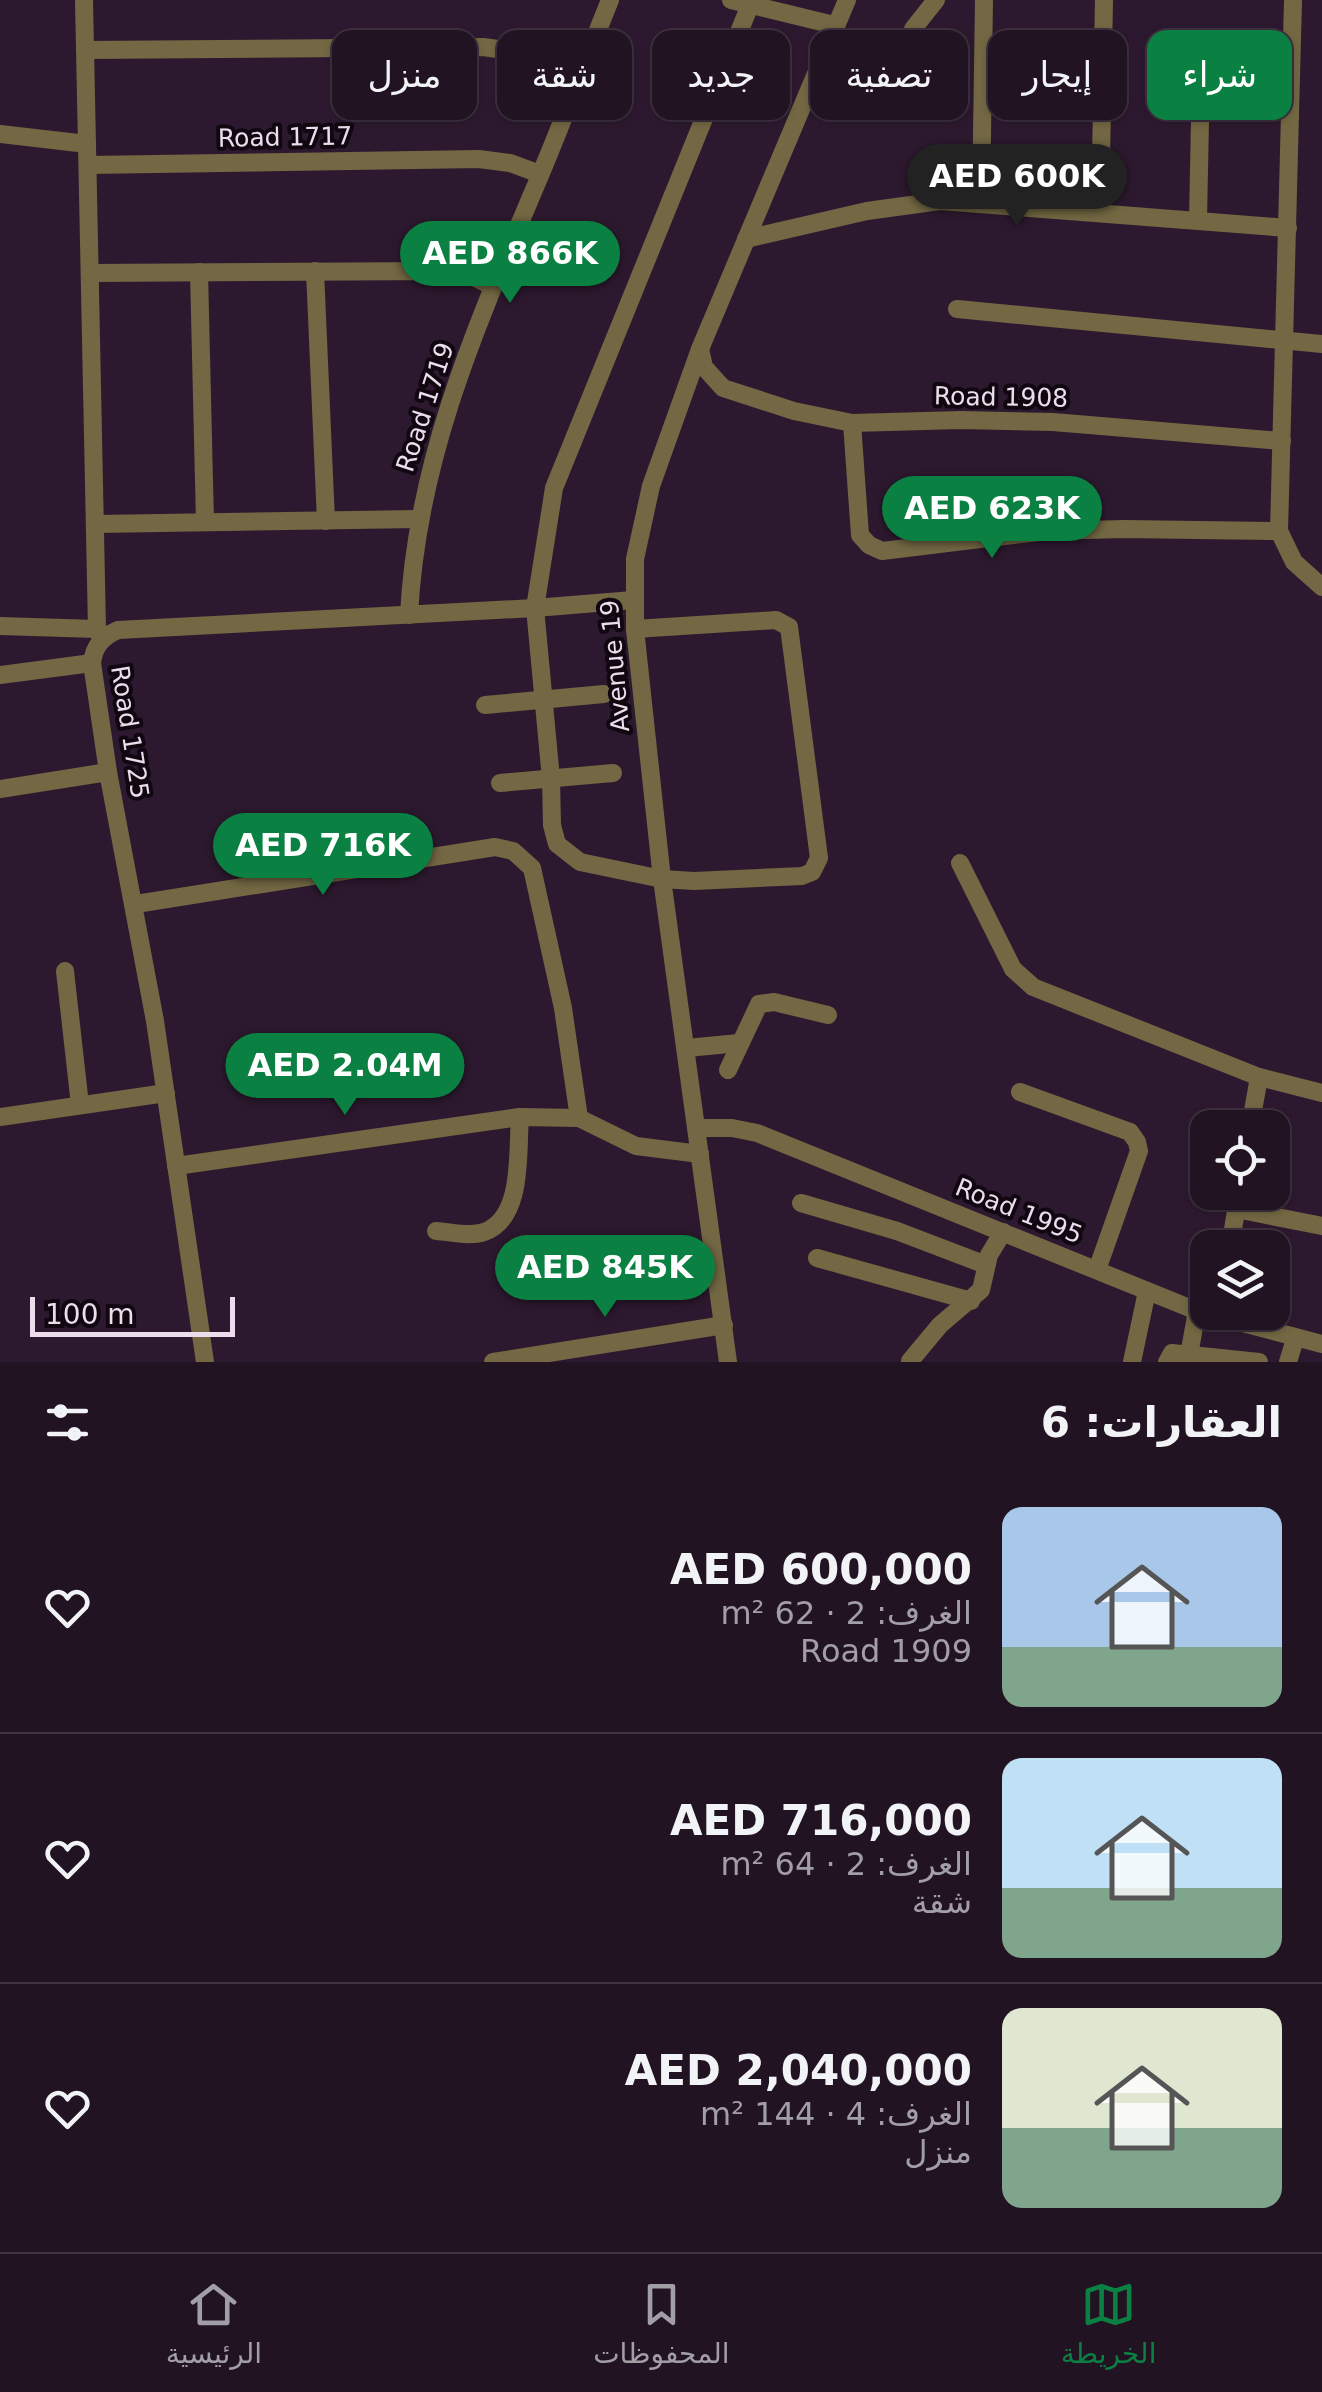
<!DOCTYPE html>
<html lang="ar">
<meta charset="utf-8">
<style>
body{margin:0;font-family:"DejaVu Sans","Noto Sans Arabic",sans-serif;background:#2e2030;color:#f1f3f6;direction:rtl;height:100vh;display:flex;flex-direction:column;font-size:38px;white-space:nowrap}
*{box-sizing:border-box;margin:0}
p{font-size:32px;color:#a29ea6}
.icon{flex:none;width:55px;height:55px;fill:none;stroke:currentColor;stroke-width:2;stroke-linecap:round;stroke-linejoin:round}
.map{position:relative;height:1362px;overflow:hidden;direction:ltr}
.side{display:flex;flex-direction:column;background:#221323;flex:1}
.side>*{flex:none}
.top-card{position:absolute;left:30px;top:30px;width:1262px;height:90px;direction:rtl;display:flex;gap:20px}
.buttons{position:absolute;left:1190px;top:1110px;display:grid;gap:20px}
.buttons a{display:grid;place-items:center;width:100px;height:100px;border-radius:20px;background:#221323;box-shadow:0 2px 8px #0004,0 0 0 2px #3f3241;font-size:50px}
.scale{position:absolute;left:30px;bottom:25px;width:205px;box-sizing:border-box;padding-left:10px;border:5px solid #ebddec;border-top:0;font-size:28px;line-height:35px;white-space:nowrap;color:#ebddec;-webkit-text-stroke:8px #100711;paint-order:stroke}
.price{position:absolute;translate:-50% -85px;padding:0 22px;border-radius:35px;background:#0b8043;color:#fff;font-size:32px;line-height:65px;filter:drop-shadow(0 2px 5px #0008)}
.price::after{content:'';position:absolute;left:50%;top:60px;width:30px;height:22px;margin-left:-15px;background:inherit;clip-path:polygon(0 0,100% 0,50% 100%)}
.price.selected{background:#222;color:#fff}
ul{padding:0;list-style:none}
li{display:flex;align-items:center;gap:30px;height:250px;padding:0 40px}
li+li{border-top:2px solid #3f3241}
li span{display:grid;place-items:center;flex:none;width:280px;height:200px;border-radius:20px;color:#555}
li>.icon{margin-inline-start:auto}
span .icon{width:120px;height:120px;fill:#fffc;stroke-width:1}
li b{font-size:42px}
h2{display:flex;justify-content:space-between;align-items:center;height:120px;padding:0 40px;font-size:42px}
.chip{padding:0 35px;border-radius:20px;background:#221323;box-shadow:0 2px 8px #0004,0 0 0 2px #3f3241;font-size:35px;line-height:90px}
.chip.selected{background:#0b8043;color:#fff}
.tabs{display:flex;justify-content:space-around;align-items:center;height:140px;border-top:2px solid #3f3241;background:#221323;font-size:28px;color:#a29ea6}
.tabs a{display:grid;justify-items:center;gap:5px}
.tabs .selected{color:#0b8043}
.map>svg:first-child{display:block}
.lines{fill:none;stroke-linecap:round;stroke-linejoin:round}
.minor{stroke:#736843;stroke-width:18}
.labels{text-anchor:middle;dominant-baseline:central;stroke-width:8;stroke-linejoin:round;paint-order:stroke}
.street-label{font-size:25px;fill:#ebddec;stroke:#100711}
</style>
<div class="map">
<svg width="1322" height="1362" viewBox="0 0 1322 1362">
<rect width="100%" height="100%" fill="#2d192f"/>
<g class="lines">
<g class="minor">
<polyline points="84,0 97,629 102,640"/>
<polyline points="731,0 834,25"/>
<polyline points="1293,0 1279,531 1294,562 1322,587"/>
<polyline points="913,29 936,0"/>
<path d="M85 50 483 47C519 51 547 61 580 76"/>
<polyline points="0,134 87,144"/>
<polyline points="88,165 479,159 510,163 540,174"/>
<polyline points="981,202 984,0"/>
<polyline points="1100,212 1104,0"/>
<polyline points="1198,220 1200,120"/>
<polyline points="746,239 867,211 940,201 1288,228"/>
<polyline points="315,271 326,521"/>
<polyline points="199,272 205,522"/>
<polyline points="90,273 443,271 469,275 492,286"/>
<polyline points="957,309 1322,344"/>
<polyline points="700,349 704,367 723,388 794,411 852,423 961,420 1053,422 1282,441"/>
<polyline points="852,423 860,535 869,545 882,551 1047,531 1124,529 1279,531"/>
<polyline points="96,524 418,519"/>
<path d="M409 615C417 457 478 322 539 178 564 119 586 59 610 0"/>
<polyline points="0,626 97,629"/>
<polyline points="635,629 776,620 789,627 819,858 812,872 802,876 694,881 662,879 580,862 557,844 552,825 551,779 535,608 554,488 750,5"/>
<polyline points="0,675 92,663"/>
<polyline points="485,705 604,694"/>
<polyline points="500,783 613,773"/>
<polyline points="0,789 108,772"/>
<polyline points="960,863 1013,969 1033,987 1259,1077 1322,1093"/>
<polyline points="136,904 495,847 513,851 532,868 563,1008 579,1118 636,1146 700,1154"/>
<polyline points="65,971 80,1105"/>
<polyline points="687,1048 739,1043"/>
<polyline points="728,1070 759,1004 774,1002 828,1015"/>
<polyline points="1020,1092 1130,1132 1137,1142 1139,1151 1097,1270"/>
<polyline points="0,1117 166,1093"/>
<polyline points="697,1128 732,1128 757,1133 1197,1311 1322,1344"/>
<polyline points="1250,1128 1259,1077"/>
<polyline points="176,1166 520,1117 579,1118"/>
<polyline points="801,1203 897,1231 986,1265"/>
<polyline points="1236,1209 1322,1226"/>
<path d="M436 1231C451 1232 471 1237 484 1232 524 1218 517 1152 520 1117"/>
<polyline points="1230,1248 1239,1192"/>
<polyline points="817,1258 971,1301"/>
<polyline points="1189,1355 1197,1311"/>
<polyline points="910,1361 940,1325 981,1290 989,1255 1003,1232"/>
<path d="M205 1362 155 1021 108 772 92 663C94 646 102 637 118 630L535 608 633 600"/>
<polyline points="493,1362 724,1325"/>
<polyline points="728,1362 662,879 635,629 635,559 651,486 700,349 847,0"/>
<polyline points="1132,1362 1147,1291"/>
<polyline points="1167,1362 1172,1353 1259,1362"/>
<polyline points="1288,1362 1295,1339"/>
</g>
</g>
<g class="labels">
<g class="street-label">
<text transform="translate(285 137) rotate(-1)">Road 1717</text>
<text transform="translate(1001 397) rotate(1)">Road 1908</text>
<text transform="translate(425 407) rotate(-72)">Road 1719</text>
<text transform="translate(615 666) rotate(-95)">Avenue 19</text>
<text transform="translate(130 732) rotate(81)">Road 1725</text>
<text transform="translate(1019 1211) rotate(22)">Road 1995</text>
</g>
</g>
</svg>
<div class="buttons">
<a><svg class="icon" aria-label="locate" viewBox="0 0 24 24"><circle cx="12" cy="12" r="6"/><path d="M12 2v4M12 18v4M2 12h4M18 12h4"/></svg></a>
<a><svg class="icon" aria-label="layers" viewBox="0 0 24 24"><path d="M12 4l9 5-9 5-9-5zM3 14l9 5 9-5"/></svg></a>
</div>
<div class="scale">100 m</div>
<b class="price selected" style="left:1017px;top:229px">AED 600K</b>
<b class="price" style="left:510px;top:306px">AED 866K</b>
<b class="price" style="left:992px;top:561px">AED 623K</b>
<b class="price" style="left:323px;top:898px">AED 716K</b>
<b class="price" style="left:345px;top:1118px">AED 2.04M</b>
<b class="price" style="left:605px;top:1320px">AED 845K</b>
<div class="top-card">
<a class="chip selected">شراء</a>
<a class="chip">إيجار</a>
<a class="chip">تصفية</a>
<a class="chip">جديد</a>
<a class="chip">شقة</a>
<a class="chip">منزل</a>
</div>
</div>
<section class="side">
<h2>العقارات: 6<svg class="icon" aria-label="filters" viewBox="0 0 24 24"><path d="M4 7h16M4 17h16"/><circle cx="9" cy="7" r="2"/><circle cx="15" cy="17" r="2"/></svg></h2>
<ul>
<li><span style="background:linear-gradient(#a9c7e8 70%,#7fa58c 0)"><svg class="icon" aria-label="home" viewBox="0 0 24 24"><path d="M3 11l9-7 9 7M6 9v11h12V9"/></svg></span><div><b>AED 600,000</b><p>الغرف: 2 · 62 m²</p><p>Road 1909</p></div><svg class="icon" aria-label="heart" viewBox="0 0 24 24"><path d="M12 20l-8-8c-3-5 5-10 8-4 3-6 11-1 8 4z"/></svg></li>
<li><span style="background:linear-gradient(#bfe0f5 65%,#7fa58c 0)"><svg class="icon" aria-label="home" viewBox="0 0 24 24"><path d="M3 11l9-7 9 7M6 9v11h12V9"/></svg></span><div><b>AED 716,000</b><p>الغرف: 2 · 64 m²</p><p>شقة</p></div><svg class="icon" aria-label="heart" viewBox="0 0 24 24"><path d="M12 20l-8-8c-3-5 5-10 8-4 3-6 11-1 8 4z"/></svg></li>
<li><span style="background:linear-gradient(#dfe7d0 60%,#7fa58c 0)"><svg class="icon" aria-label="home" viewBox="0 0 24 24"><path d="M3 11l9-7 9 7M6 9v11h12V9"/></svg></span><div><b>AED 2,040,000</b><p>الغرف: 4 · 144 m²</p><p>منزل</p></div><svg class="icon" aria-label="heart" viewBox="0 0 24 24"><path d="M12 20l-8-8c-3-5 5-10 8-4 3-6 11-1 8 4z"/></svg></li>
</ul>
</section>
<nav class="tabs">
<a class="selected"><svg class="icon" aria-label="map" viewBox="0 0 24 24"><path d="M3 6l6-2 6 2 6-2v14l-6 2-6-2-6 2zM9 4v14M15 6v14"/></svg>الخريطة</a>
<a><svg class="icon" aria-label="saved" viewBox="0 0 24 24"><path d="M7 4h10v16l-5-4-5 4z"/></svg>المحفوظات</a>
<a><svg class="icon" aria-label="home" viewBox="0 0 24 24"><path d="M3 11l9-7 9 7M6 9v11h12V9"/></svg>الرئيسية</a>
</nav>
